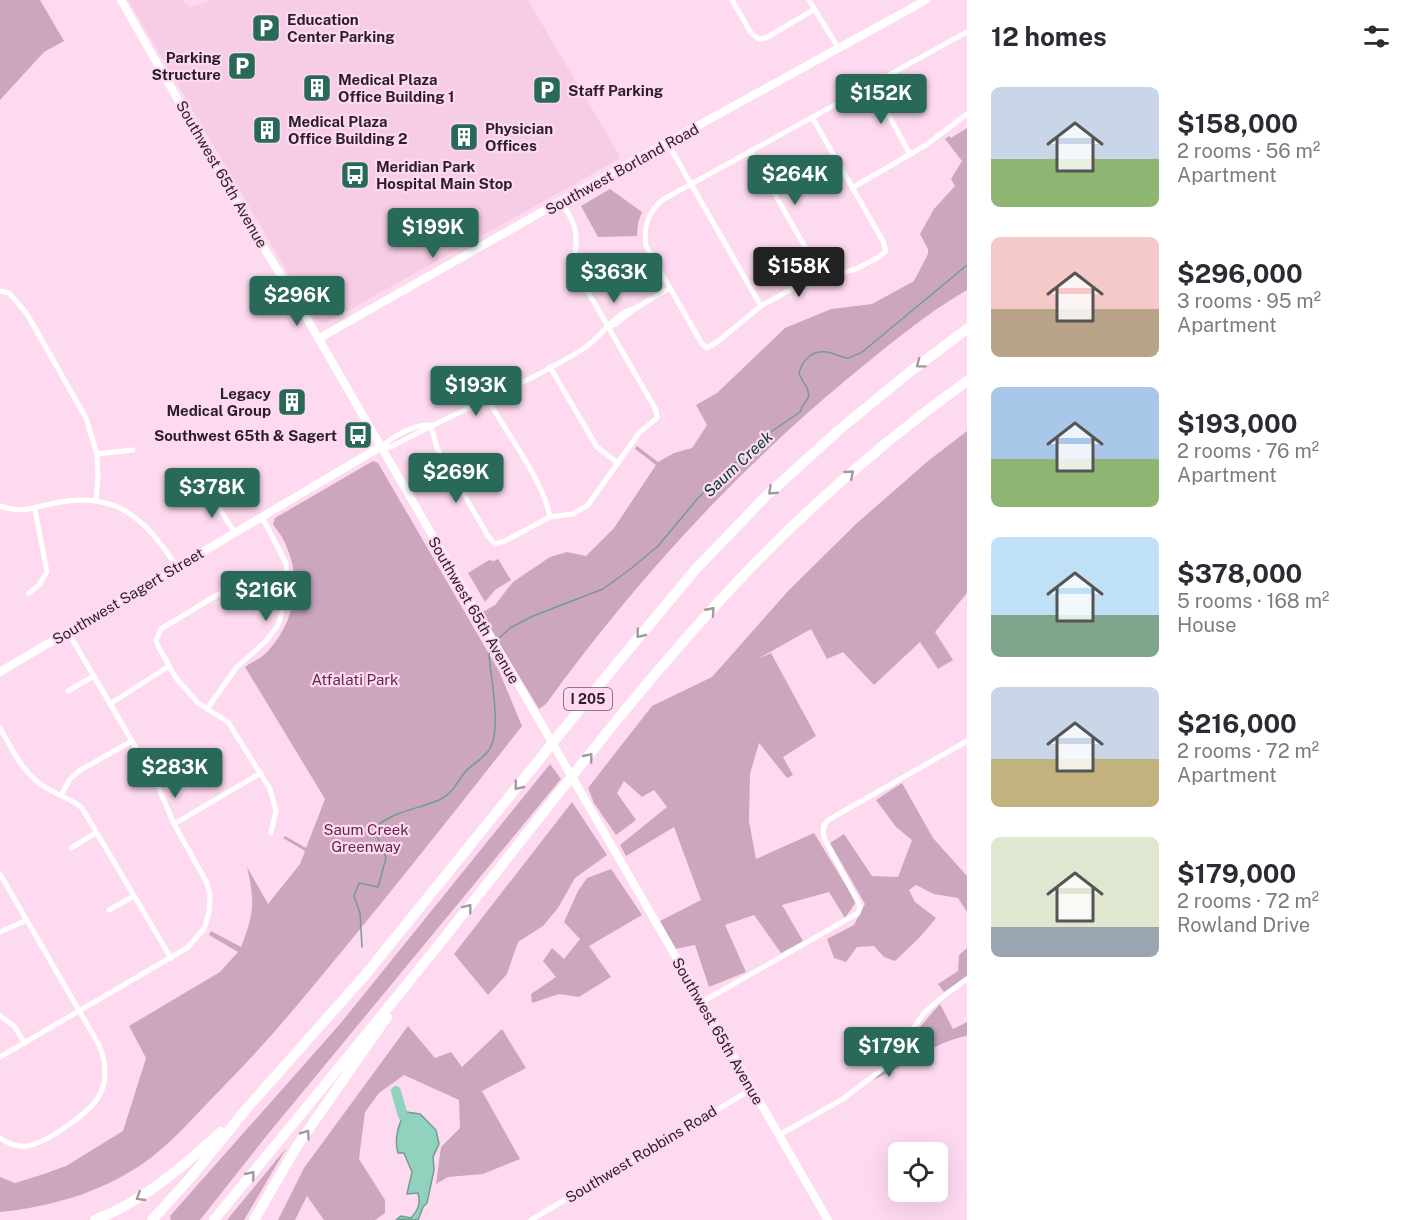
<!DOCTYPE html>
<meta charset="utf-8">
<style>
body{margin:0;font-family:"Public Sans",sans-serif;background:#f2f2f3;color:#2b2b33;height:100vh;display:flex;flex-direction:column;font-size:22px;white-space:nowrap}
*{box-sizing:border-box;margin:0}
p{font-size:20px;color:#7c7c81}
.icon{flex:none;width:33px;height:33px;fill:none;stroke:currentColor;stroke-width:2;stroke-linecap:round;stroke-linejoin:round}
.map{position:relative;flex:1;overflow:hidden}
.side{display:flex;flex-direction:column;background:#fff;width:450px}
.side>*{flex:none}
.buttons{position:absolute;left:888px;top:1142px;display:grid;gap:12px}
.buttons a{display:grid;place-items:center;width:60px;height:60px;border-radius:9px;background:#fff;box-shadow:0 6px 24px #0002;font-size:30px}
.price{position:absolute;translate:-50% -51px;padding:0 14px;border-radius:6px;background:#286958;color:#fff;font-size:20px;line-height:39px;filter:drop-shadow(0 2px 3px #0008)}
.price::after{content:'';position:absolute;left:50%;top:36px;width:18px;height:14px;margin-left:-9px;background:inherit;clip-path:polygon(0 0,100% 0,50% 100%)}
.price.active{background:#222;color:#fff}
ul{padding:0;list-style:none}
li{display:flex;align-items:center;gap:18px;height:150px;padding:0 24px}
li span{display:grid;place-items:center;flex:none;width:168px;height:120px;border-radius:9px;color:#555}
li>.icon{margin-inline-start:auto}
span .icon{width:72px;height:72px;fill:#fffc;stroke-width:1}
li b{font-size:26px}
h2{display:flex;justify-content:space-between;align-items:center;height:72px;padding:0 24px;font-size:26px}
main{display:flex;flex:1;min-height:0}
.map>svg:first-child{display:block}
.built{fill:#f7cce5}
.green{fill:#cca6bd}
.water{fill:#90d2be;stroke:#729c90;stroke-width:1.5}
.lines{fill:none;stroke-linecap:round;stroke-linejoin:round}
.stream{stroke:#729c90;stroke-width:1.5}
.river{stroke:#90d2be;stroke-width:10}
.street{stroke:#fff;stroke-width:5}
.secondary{stroke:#fff;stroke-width:8}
.highway{stroke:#fff;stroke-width:10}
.oneway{stroke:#a09a9d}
.labels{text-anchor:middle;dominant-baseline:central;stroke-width:4.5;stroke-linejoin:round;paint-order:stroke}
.shield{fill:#fedaf0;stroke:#6a5663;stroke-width:1.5}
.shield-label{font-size:14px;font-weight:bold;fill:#2b1e26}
.poi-label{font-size:15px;font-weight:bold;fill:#2b1e26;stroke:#fedaf0;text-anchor:start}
.street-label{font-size:15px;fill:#2b1e26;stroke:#fedaf0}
.park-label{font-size:15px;fill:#632650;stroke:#fedaf0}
.water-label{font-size:16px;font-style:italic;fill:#003e31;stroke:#fedaf0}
</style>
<main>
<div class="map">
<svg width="967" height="1220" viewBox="0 0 967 1220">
<rect width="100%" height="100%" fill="#fedaf0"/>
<polygon class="built" points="128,0 182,0 190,7 212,0 528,0 621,158 326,323 322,323 315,319"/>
<g class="green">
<polygon points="0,0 40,0 64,41 44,52 0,100"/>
<path d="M967 128V290C924 315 885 348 846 380 732 475 633 584 546 704L539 709 481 613 495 605 513 582 550 557 567 552 586 556 614 528 656 465 635 449 637 446 658 462 674 453 692 448 707 425 696 405 717 393 785 328 831 309 872 304 914 281 928 254V249L920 234 934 209 955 186 951 179 962 161 945 139 949 136 951 138Z"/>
<polygon points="610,189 642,212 638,223 637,236 598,237 581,206"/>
<polygon points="967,431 967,593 935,632 953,660 938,669 920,642 874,685 843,652 827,659 811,629 756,660 771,653 816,736 783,757 793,775 787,778 759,743 750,774 749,821 756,859 814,833 856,902 845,918 829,892 782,905 803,941 781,953 754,915 725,925 746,972 709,987 695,945 675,949 660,921 701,900 674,827 626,856 620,845 667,807 654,790 642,797 624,781 617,793 636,820 616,835 594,803 588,788 652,706 712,677 788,591 856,524 928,461"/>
<path d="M373 461 378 463 499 671 522 726C463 801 404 876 343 950 304 997 266 1044 223 1087 197 1113 172 1144 141 1165 99 1193 50 1207 0 1212V1177L15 1183 44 1174 66 1166 123 1131 146 1058 129 1026 220 972 238 952 209 935 211 931 241 947C254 914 255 902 247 867L268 904 300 864 305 851 283 838 285 836 306 848 325 799 245 667C253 661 261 659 268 651 294 623 302 583 287 548 284 538 278 532 273 524L275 518Z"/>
<polygon points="498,559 511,580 495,590 485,602 468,573 489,560 494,561"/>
<polygon points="550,764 561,779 268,1134 200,1220 171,1220 170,1216 340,1024"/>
<polygon points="902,783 933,838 967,876 967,912 958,898 934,894 916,885 909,890 915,902 936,918 920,937 895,961 884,957 874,946 857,947 846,962 834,958 827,939 854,925 865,904 830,843 844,834 872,876 898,877 912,840 896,827 876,800"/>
<polygon points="572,802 607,855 575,878 558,908 543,926 518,942 507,974 488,995 454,954"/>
<polygon points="611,869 642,915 589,946 611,977 579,997 559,994 532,1003 531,994 556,977 543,961 552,948 564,959 580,939 564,922 578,891 587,878"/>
<polygon points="967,948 967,976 944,992 938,984 958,971 959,955"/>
<path d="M940 1004 953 1029 967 1022V1036C933 1042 905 1067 873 1080 898 1056 917 1029 940 1004Z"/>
<polygon points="408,1026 435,1058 451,1052 462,1067 502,1029 526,1068 482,1091 520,1159 483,1174 448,1177 436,1184 441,1147 460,1128 459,1100 404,1075 379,1093 365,1112 359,1159 385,1200 385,1213 375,1220 324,1220 307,1196 295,1220 278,1220 304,1168"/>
<polygon points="287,1147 244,1220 227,1220"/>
</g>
<path class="water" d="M406 1112 420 1114 436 1130 439 1144 433 1157 434 1170 427 1203 423 1207 418 1220 397 1219 401 1216 411 1218C418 1210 421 1204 418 1193L407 1194 412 1172 404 1153H398C394 1140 398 1123 406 1112Z"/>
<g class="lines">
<g class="stream">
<path d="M498 639 510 628 533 616 603 589 633 567 658 546 699 497 762 438 800 412C802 405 805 403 808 398 811 390 802 381 799 374 802 360 812 350 827 352 834 353 840 357 847 358 851 358 856 354 861 353L967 265"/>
<path d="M362 947 360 913 354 896 359 883 378 887 386 858 376 833 378 825C397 810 420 809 441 799 453 793 457 782 465 772 472 764 482 760 489 750 502 731 491 679 489 655L491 649"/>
</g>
<polyline class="river" points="396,1091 403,1116"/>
<g class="street">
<polyline points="732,0 751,33 759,39 766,38 815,9"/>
<polyline points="809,0 839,49"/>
<polyline points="872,85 910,154"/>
<path d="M812 117 883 241 886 251 877 258 856 269 840 273H820L761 306 717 342 707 348 702 344 646 246C643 227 649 210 664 199L967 32"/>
<polyline points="668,144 761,306"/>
<polyline points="750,151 820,273"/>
<polyline points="852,188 926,145 967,114"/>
<polyline points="0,291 9,293 27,314 86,418 97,454 98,478 96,500"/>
<polyline points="608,326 616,324 636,308 670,288"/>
<polyline points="550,367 597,447 618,463"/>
<path d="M487 398C506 432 543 480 550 517"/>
<path d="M431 425 437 448 488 536 495 544 505 541 550 517 573 514 588 505 639 433 657 418 656 410 576 271C573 259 577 249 576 237 576 224 567 212 561 201"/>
<path d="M382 446C394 436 414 424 430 425"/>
<path d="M380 447H391C454 412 522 387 583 349 604 336 610 315 636 308"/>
<polyline points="97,454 133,450"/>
<polyline points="209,492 235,533"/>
<polyline points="194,501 225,483"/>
<path d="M0 506C21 514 35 507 55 503 116 490 146 519 177 567"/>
<polyline points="29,593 39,585 47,572 35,510"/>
<polyline points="68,691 94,676"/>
<polyline points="110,704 169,666"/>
<polyline points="207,709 236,668 266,641 278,625 281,616 287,587 286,563 262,517"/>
<path d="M0 728C12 749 23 774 45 787 57 795 71 798 82 808L171 958"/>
<polyline points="61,795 70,779 79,771 132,741"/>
<polyline points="174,824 261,773"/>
<polyline points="271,833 276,811 270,789 228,722 198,703 176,678 158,646 156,640 161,629 217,595 233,588 248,585 287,587"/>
<polyline points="71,848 96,833"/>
<path d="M0 874 99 1045C106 1062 108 1080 99 1096 90 1113 46 1143 27 1146 16 1147 8 1144 0 1138"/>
<polyline points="109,910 134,896"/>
<polyline points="0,932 27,920"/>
<path d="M702 1002 858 913 860 907 858 902 824 838C822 830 823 823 830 819L967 741"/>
<polyline points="0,1016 14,1026 24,1042"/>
<polyline points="0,1057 187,948 204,929 209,912 210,895 207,883 174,824 156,782 68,632"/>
<polyline points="779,1135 843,1099 885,1067 924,1013 940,999 967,979"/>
<polyline points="531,1220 752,1089"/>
</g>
<g class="secondary">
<polyline points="121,0 245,217 298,303 828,1220"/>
<polyline points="318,339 561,201 926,0"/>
<polyline points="0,672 380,447"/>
</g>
<g class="highway">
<path d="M95 1220C144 1201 182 1167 221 1132"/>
<polyline points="152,1220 191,1177 248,1107 366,974 614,667 695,570 765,497 839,430 907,374 967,329"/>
<path d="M214 1220C304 1110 395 1001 483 889 566 784 648 676 740 579 809 506 886 439 967 381"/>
<polyline points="254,1220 297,1146 387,1017"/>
</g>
</g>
<defs><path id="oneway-chevron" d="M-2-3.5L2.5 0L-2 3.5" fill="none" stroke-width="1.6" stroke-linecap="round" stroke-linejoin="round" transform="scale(1.5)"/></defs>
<g class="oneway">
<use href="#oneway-chevron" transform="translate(920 364) rotate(143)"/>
<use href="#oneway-chevron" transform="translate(850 474) rotate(-41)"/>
<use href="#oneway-chevron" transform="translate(772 491) rotate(137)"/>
<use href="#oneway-chevron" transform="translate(711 611) rotate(-48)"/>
<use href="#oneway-chevron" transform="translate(640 634) rotate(129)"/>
<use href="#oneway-chevron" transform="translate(589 757) rotate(-51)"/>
<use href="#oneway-chevron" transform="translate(518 786) rotate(129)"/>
<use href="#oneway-chevron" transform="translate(468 908) rotate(-52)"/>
<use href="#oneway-chevron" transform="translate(306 1134) rotate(-55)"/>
<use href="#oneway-chevron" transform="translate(251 1175) rotate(-51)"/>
<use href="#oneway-chevron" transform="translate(140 1197) rotate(149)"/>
</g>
<defs>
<g id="parking-square" transform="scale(1.5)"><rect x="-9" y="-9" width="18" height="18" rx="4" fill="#286958" stroke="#fedaf0"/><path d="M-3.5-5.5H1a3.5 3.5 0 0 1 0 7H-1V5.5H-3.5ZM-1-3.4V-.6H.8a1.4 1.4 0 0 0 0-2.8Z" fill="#fff"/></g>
<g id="building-square" transform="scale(1.5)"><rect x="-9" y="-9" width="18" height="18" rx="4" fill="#286958" stroke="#fedaf0"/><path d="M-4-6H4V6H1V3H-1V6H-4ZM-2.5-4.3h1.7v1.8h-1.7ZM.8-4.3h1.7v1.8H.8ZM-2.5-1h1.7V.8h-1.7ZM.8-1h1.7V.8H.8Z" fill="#fff"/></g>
<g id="bus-square" transform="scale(1.5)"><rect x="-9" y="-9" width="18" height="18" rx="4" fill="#286958" stroke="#fedaf0"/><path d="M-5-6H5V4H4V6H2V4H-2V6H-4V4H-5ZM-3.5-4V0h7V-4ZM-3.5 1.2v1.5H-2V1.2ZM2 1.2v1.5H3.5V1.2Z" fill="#fff"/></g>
</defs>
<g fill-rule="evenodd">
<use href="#parking-square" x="266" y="28"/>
<use href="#parking-square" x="242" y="66"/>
<use href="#building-square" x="317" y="88"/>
<use href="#parking-square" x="547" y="90"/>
<use href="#building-square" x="267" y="130"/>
<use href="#building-square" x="464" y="137"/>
<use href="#bus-square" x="355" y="175"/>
<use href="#building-square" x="292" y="402"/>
<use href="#bus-square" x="358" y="435"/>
</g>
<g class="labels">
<rect class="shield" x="564" y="688" width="48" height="22" rx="4.5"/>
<g class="shield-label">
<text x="588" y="699">I 205</text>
</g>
<g class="poi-label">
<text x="287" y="19">Education<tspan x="287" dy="17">Center Parking</tspan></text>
<text x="221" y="57" text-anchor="end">Parking<tspan x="221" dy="17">Structure</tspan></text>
<text x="338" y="79">Medical Plaza<tspan x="338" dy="17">Office Building 1</tspan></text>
<text x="568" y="90">Staff Parking</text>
<text x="288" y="121">Medical Plaza<tspan x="288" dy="17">Office Building 2</tspan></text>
<text x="485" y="128">Physician<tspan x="485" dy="17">Offices</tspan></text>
<text x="376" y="166">Meridian Park<tspan x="376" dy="17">Hospital Main Stop</tspan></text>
<text x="271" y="393" text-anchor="end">Legacy<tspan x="271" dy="17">Medical Group</tspan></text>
<text x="337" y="435" text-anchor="end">Southwest 65th &amp; Sagert</text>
</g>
<g class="street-label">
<text transform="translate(622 169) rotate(-29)">Southwest Borland Road</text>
<text transform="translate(222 174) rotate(60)">Southwest 65th Avenue</text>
<text transform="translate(128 596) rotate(-31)">Southwest Sagert Street</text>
<text transform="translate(474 610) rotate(60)">Southwest 65th Avenue</text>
<text transform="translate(718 1031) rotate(60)">Southwest 65th Avenue</text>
<text transform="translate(641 1154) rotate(-31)">Southwest Robbins Road</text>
</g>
<g class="park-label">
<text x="355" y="679">Atfalati Park</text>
<text x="366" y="829">Saum Creek<tspan x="366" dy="17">Greenway</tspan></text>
</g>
<g class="water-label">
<text transform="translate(738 464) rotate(-43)">Saum Creek</text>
</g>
</g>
</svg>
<div class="buttons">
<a><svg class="icon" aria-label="locate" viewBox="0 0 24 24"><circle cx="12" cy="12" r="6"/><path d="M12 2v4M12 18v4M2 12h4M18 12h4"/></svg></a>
</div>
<b class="price" style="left:881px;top:125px">$152K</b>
<b class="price" style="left:795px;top:206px">$264K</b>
<b class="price" style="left:433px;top:259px">$199K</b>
<b class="price active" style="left:799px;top:298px">$158K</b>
<b class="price" style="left:614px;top:304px">$363K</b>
<b class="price" style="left:297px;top:327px">$296K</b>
<b class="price" style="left:476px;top:417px">$193K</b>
<b class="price" style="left:456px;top:504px">$269K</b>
<b class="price" style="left:212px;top:519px">$378K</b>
<b class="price" style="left:266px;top:622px">$216K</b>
<b class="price" style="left:175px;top:799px">$283K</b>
<b class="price" style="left:889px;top:1078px">$179K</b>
</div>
<section class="side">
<h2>12 homes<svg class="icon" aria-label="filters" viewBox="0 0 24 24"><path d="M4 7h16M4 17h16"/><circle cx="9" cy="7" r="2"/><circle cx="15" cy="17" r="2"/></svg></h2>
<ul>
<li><span style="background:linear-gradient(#c9d6e8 60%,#8fb573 0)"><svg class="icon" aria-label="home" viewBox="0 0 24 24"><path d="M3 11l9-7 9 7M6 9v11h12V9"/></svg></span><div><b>$158,000</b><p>2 rooms · 56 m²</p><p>Apartment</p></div></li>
<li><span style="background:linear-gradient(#f6c9c9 60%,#b9a48a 0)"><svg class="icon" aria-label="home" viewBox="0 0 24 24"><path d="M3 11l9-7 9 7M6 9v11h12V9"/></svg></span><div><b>$296,000</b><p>3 rooms · 95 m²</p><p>Apartment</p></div></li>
<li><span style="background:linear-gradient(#a9c7e8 60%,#8fb573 0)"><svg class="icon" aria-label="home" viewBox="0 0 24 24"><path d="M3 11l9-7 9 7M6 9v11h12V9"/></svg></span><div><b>$193,000</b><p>2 rooms · 76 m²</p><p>Apartment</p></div></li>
<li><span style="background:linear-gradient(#bfe0f5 65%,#7fa58c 0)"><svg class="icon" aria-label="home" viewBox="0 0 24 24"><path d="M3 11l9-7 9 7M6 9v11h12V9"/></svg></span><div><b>$378,000</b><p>5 rooms · 168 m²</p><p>House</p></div></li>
<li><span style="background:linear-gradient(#c9d6e8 60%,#c2b280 0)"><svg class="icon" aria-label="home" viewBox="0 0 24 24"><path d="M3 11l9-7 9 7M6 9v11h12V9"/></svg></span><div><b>$216,000</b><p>2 rooms · 72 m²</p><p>Apartment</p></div></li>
<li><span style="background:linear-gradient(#dfe7d0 75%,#9aa5b1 0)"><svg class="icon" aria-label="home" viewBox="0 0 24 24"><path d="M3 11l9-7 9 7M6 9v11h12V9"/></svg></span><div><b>$179,000</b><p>2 rooms · 72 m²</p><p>Rowland Drive</p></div></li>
</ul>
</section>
</main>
